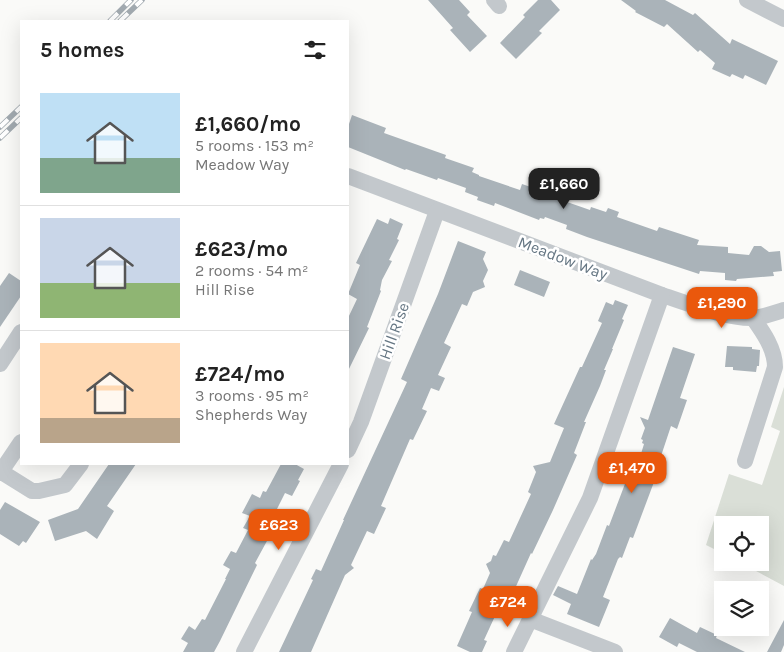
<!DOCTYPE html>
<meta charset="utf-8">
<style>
body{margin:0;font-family:Karla,sans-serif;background:#f2f2f2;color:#222;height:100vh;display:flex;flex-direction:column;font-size:19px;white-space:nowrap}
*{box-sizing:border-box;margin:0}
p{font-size:16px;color:#767676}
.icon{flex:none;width:28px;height:28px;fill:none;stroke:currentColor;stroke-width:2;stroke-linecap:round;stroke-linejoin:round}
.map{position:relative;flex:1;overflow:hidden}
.details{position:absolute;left:20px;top:20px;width:329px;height:445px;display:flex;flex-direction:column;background:#fff;border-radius:0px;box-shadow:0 5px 20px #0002}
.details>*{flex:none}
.fabs{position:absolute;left:714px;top:516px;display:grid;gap:10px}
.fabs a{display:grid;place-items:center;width:55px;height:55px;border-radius:0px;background:#fff;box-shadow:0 5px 20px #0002;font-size:25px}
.price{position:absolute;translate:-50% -42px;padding:0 11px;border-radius:10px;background:#ea580c;color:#fff;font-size:16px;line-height:32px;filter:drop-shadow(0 1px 2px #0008)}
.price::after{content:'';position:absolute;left:50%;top:30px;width:15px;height:11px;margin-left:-8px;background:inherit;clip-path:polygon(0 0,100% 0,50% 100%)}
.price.on{background:#222;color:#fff}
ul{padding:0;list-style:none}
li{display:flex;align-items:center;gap:15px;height:125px;padding:0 20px}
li+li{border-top:1px solid #e0e0e0}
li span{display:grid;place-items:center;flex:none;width:140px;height:100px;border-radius:0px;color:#555}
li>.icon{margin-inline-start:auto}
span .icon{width:60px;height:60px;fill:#fffc;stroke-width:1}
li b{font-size:21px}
h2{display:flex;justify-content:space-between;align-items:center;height:60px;padding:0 20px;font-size:21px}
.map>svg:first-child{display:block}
.pitch{fill:#dadfd7}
.building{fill:#aab3b9}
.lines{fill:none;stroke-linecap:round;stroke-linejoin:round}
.minor{stroke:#c3c8cc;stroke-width:16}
.rail-casing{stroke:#a2aab0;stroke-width:5.5}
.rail{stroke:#fff;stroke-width:4;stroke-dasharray:11;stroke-linecap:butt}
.labels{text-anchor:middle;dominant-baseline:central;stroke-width:5;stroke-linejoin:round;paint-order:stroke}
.street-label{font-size:16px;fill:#657683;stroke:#fff}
</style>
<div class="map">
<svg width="784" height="652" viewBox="0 0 784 652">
<rect width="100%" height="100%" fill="#fafaf8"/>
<polygon class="pitch" points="784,387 784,586 741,563 760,562 760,525 722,525 722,553 706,545 729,474 762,485 780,431 771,427"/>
<g class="building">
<polygon points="428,0 459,0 470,12 467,15 487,36 470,52 450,30 453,28"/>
<polygon points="538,0 551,0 560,10 539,31 542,33 516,59 500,43 525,17 523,15"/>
<polygon points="621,0 665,0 693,15 695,13 730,44 732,39 778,61 766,85 745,75 743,79 732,74 730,77 712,69 715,63 700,50 698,52 667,24 664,27 635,12 636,11"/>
<polygon points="352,115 386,128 384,133 446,155 445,158 474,168 472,172 479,175 479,176 520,190 522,184 548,193 547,195 590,210 591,207 606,212 608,208 619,212 617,217 657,231 659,227 699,240 697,245 728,247 728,253 749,255 754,246 761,246 769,252 780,251 782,271 773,272 774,276 737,279 736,281 725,280 725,273 700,271 699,274 587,237 566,229 567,225 545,217 544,219 540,218 539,220 495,203 494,206 477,200 478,197 465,192 466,188 438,178 437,180 406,169 405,170 348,147 348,127"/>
<polygon points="390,218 403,224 397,239 399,240 389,260 392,261 382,280 380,290 381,291 367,327 369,328 348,371 348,318 357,299 348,294 360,265 356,263 377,219 388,224"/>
<polygon points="458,241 486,252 483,259 488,270 483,281 485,287 473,292 467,306 462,304 444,343 451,347 438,375 445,378 439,391 431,388 422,409 427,411 413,440 410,439 381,506 386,508 374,534 367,531 351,565 354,568 345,575 311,652 279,652 313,580 311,579 316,569 321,571 344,520 343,520 407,382 401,379 438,294"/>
<polygon points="520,270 550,282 544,297 514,285"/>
<polygon points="9,273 21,281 21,296 0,327 0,286"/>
<polygon points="615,300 628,305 622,319 624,320 612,349 613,349 604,370 606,370 600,386 584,422 586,422 574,453 577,455 553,510 532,554 531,553 513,593 507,590 484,640 487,641 482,652 470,652 457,646 472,612 469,611 480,588 483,589 490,573 486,564 491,561 493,555 496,556 504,540 509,542 531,494 528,492 536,472 533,466 550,462 564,428 554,424 580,367 582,367 602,323 598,321 606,302 613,305"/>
<polygon points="727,346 752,347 752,349 760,350 759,366 757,366 756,372 733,370 733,367 725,367"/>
<polygon points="673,347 695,354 680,398 687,400 677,429 671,426 658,465 660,466 633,538 630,537 622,558 620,557 618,559 603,597 610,600 599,627 567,614 571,604 553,595 558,586 577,594 591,559 592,560 596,554 607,525 609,526 631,468 636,470 644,444 642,443 643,440 641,439 645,428 640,417 648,420"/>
<polygon points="109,464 136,464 107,506 114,511 97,539 86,531 55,541 48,520 78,509"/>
<polygon points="281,464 295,464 304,469 298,480 300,481 292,496 285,493 275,513 280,517 255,563 257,565 220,641 214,652 183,652 188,643 181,639 189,626 195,630 202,619 205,620 226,579 225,579 230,569 223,565 231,551 236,553 248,530 243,528 250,516 242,513 252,494 260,498 263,491 266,492"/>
<polygon points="5,502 40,522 26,543 23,541 19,546 0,534 0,510"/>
<polygon points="670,618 697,633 700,627 717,635 716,638 745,652 697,652 679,643 677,647 659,637"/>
<polygon points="784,620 784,645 781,652 767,652"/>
</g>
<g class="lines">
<g class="minor">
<polyline points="494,0 499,6"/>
<polyline points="747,0 784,19"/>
<path d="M348 176 662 295C687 303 727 319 753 318 764 317 774 313 784 310"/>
<polyline points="0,364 21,332"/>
<polyline points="348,450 361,422 437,211"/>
<path d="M745 461 775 367C775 349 763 332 753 318"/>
<polyline points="0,471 32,491 39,491 65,485 81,464"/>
<polyline points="0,473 21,442"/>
<polyline points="530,619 615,652"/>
<polyline points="244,652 341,464"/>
<polyline points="514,652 590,498 662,295"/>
</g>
<g class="rail-casing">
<g id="rail">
<polyline points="110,21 131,0"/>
<polyline points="120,21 142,0"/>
<polyline points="0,127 21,107"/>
<polyline points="0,138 21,118"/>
</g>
</g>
<use href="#rail" class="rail"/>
</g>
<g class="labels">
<g class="street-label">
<text transform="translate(563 258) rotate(21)">Meadow Way</text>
<text transform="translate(394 331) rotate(-70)">Hill Rise</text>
</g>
</g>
</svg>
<div class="fabs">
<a><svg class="icon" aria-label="locate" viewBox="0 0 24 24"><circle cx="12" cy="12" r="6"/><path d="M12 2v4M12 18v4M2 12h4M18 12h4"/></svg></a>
<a><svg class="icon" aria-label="layers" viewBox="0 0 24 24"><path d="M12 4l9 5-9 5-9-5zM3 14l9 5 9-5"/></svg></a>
</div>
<b class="price on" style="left:564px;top:210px">£1,660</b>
<b class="price" style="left:722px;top:329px">£1,290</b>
<b class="price" style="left:632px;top:494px">£1,470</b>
<b class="price" style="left:279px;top:551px">£623</b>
<b class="price" style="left:508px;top:628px">£724</b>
<section class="details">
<h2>5 homes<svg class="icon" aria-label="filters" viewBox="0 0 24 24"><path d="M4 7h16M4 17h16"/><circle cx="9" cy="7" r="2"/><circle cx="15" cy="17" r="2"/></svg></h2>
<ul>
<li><span style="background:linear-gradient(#bfe0f5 65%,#7fa58c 0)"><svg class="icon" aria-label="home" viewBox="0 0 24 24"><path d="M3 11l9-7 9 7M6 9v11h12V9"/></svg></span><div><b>£1,660/mo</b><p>5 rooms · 153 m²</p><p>Meadow Way</p></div></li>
<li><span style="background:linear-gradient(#c9d6e8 65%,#8fb573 0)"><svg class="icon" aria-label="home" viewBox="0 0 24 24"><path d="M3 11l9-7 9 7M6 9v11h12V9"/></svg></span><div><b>£623/mo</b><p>2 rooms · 54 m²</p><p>Hill Rise</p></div></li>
<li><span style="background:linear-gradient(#ffd9b3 75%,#b9a48a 0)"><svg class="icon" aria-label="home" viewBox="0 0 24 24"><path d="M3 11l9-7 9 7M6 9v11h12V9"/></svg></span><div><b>£724/mo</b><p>3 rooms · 95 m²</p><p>Shepherds Way</p></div></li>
</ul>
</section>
</div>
